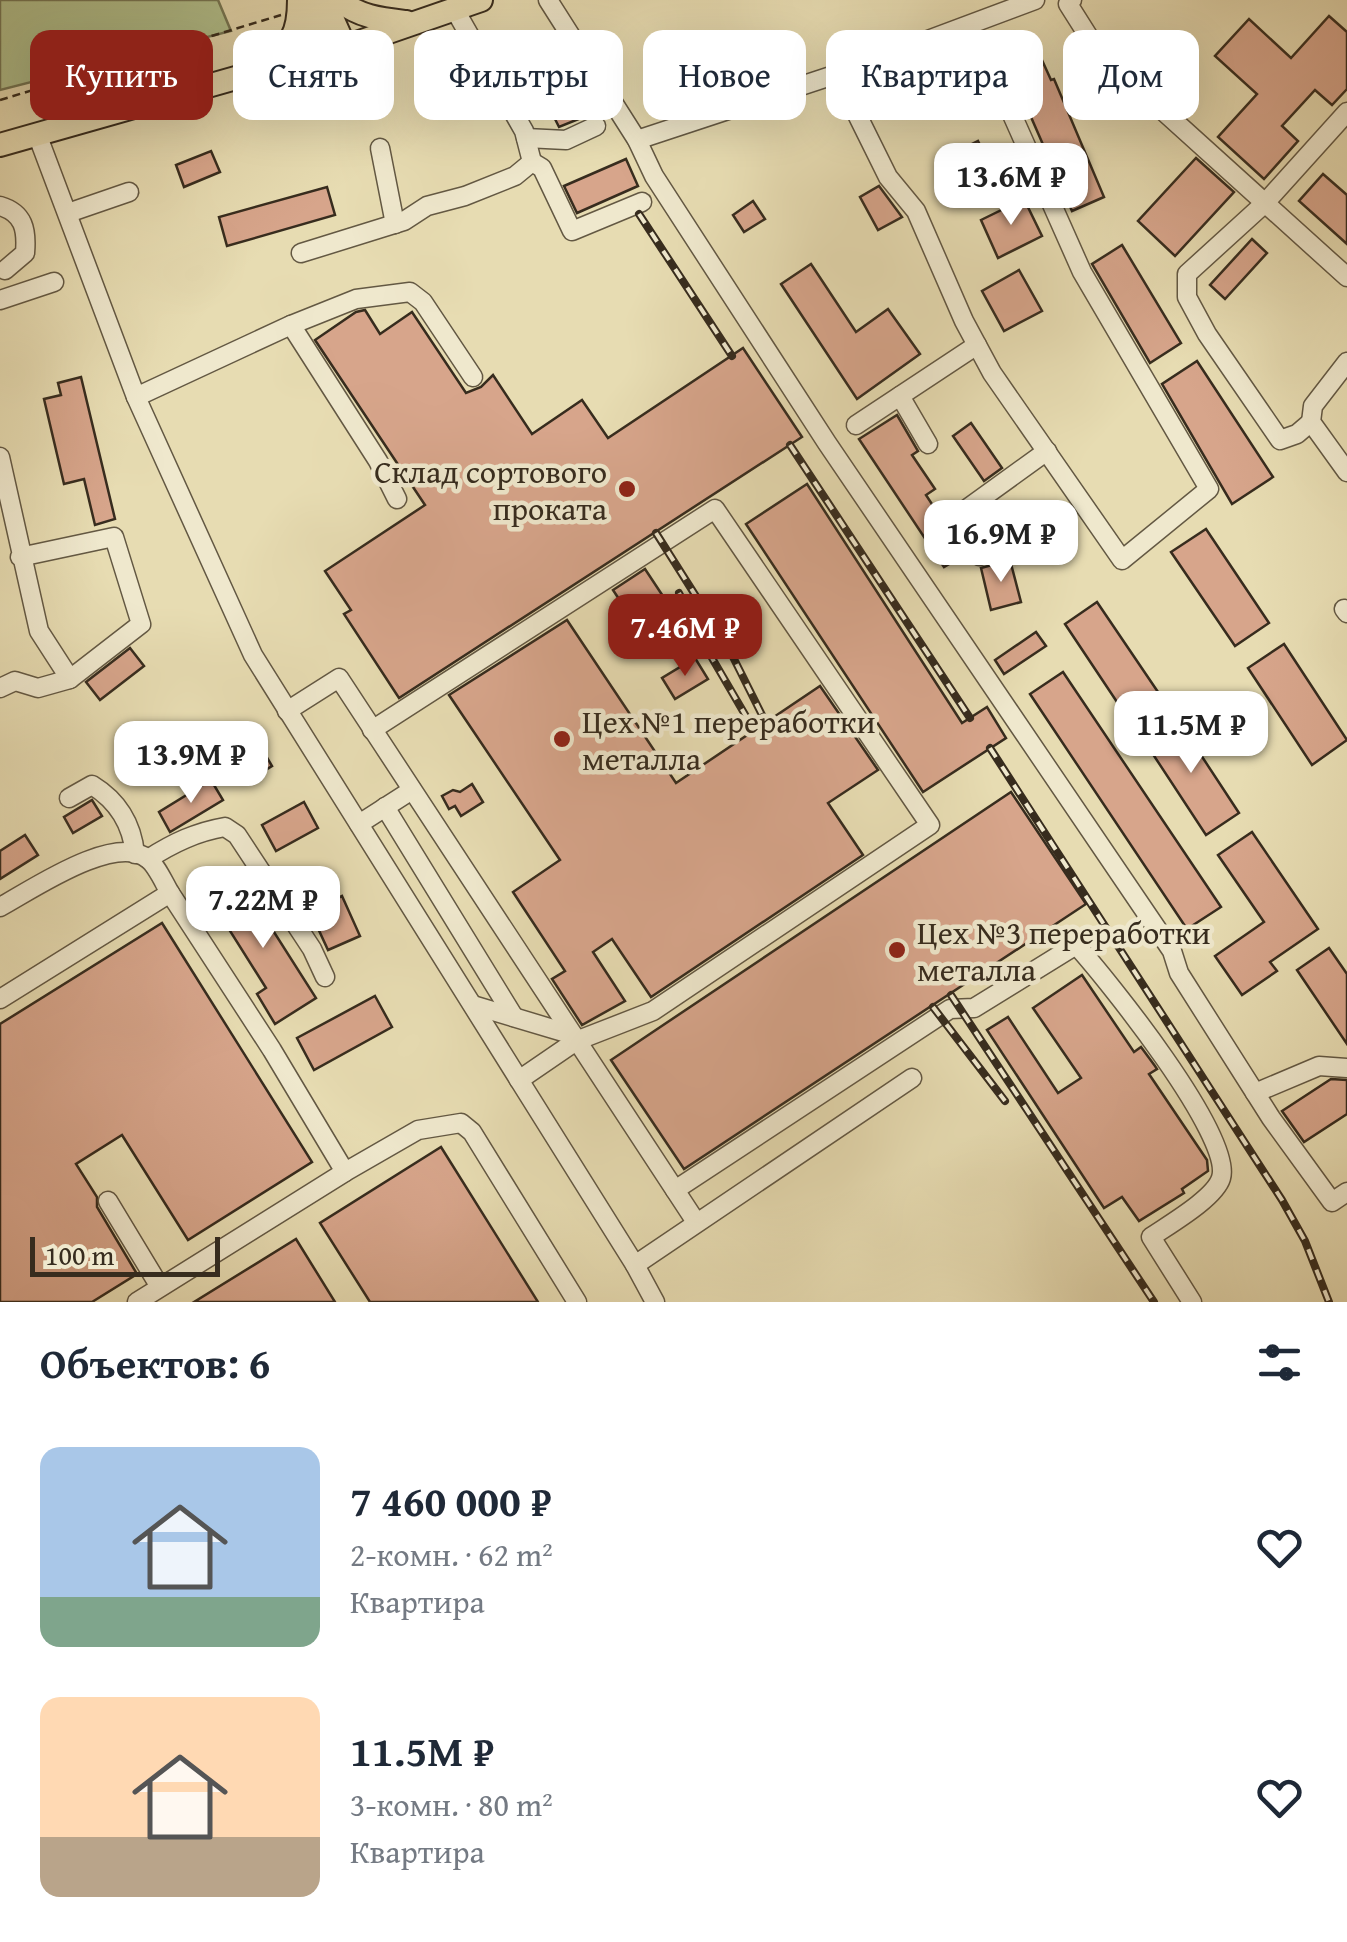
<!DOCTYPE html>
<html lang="ru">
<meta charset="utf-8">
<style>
body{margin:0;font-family:"Gentium Book Plus",serif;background:#f6f6f7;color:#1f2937;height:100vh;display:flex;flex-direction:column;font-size:38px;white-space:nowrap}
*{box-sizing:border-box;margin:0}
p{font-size:32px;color:#747a83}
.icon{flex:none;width:55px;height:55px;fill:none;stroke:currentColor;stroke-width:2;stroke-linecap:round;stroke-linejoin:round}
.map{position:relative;height:1302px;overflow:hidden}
.side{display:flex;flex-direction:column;background:#fff;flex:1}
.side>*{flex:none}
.guide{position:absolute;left:30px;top:30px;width:1288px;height:90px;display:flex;gap:20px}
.scale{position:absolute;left:30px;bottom:25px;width:190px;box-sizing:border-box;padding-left:10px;border:5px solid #372c1e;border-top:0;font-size:28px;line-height:35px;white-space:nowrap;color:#372c1e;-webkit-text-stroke:8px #efe8cd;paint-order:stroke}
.price{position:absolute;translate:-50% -85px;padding:0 22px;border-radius:20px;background:#fff;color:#222;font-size:32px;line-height:65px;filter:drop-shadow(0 2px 5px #0008)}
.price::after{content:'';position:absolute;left:50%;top:60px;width:30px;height:22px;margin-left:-15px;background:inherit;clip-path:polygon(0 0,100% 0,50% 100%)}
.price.on{background:#8f2418;color:#fff}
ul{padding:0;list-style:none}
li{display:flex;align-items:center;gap:30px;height:250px;padding:0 40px}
li span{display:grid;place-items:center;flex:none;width:280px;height:200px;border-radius:20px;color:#555}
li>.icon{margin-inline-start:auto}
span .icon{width:120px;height:120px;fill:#fffc;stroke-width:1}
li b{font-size:42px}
h2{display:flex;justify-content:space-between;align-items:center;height:120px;padding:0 40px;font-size:42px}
.tag{padding:0 35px;border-radius:20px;background:#fff;box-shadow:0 10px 40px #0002;font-size:35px;line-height:90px}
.tag.on{background:#8f2418;color:#fff}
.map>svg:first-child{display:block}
.green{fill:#b1c28f;stroke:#747756;stroke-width:2.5}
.building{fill:#d7a58b;stroke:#372c1e;stroke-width:2.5}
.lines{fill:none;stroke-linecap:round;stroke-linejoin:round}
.minor-casing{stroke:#635843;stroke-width:21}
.major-casing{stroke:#372c1e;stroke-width:26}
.path{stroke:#372c1e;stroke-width:2.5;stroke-dasharray:8 5;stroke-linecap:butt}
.minor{stroke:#efe8cd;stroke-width:18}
.major{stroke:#e7dcb2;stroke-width:22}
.rail-casing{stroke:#372c1e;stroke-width:8}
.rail{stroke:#efe8cd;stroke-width:4;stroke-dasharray:11;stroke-linecap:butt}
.poi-dot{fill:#8f2418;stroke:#efe8cd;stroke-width:4}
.labels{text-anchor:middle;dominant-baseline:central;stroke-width:9;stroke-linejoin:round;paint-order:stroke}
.poi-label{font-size:32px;fill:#372c1e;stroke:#efe8cd;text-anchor:start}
</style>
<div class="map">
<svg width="1347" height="1302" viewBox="0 0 1347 1302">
<rect width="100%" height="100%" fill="#e7dcb2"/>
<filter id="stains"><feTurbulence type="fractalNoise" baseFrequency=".002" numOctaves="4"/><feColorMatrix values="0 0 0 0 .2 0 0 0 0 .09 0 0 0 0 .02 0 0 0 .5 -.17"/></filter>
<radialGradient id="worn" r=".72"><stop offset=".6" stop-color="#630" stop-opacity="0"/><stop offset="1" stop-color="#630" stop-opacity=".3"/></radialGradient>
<polygon class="green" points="0,0 218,0 231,31 0,90"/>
<g class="building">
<polygon points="1329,16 1347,32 1347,89 1332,105 1315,90 1282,126 1298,141 1264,179 1218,137 1257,94 1215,56 1249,19 1291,58"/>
<polygon points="1032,38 1051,80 1054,79 1104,197 1072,211 1010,69 1028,61 1020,44"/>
<polygon points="564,87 574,105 589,98 596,112 559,127 544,97"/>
<polygon points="978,141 999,182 967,199 946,157"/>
<polygon points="211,151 220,172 184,187 176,165"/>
<polygon points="1196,158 1234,192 1175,256 1138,221"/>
<polygon points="626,159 638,186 577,213 564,186"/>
<polygon points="1323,174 1347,195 1347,244 1299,201"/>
<polygon points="879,186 902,217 878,230 860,197"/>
<polygon points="327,187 335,215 227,246 219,217"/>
<polygon points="1024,199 1042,236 998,258 981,220"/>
<polygon points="753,201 765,219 744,232 733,215"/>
<polygon points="1252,239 1267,253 1225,299 1210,285"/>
<polygon points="1122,245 1181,343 1150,363 1092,264"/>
<polygon points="811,264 856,332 888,309 920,354 857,399 781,284"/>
<polygon points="1019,270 1042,311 1004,331 982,291"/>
<polygon points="365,310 380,334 412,312 466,393 481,387 493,375 532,434 582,400 608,438 743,348 802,437 399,698 344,614 351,610 325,571 425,505 315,340 356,312"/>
<polygon points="1197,361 1273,477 1232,504 1162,384"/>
<polygon points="81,377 115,519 95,525 84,479 64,484 44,399 61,395 58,383"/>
<polygon points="897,415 918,451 912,455 935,489 926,495 943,521 937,525 959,558 944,567 859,439"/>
<polygon points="971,423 1002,468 984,481 953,436"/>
<polygon points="807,484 962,723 987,707 1006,738 923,792 746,524"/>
<polygon points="1206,529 1269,623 1235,646 1171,552"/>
<polygon points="1010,560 1021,602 991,610 981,568"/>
<polygon points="645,569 686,631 654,652 613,590"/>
<polygon points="1097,602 1160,695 1127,717 1065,624"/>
<polygon points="567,620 676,783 820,686 878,770 828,803 863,855 651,997 612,939 593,952 625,1001 582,1025 552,979 565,971 513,892 560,860 449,695"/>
<polygon points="1036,632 1046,646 1004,674 995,660"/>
<polygon points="1284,644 1347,740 1312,765 1248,668"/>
<polygon points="130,648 144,666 100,700 86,682"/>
<polygon points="695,658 708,679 675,699 662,678"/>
<polygon points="1063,672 1221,907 1187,929 1030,694"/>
<polygon points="1176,717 1239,813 1206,835 1143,739"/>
<polygon points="256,739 272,766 246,782 237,767 241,764 234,752"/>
<polygon points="211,780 223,800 170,832 159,812"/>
<polygon points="472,784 483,802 461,816 455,806 449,809 442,796 453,790 460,792"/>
<polygon points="1011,792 1086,904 684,1169 611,1060"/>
<polygon points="92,800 102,816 73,833 64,817"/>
<polygon points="304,802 318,828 276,851 262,825"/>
<polygon points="1252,832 1318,929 1270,962 1277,971 1242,995 1215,956 1264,922 1218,855"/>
<polygon points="25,835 38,855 0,879 0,851"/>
<polygon points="239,877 316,998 275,1024 257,994 266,988 208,896"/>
<polygon points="342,896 360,936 328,950 310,911"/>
<polygon points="162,923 312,1162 188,1240 122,1135 76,1164 97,1197 97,1207 137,1274 92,1302 0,1302 0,1024"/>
<polygon points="1329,948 1347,974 1347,1044 1297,970"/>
<polygon points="1082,975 1134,1052 1141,1047 1155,1066 1157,1069 1149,1074 1207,1160 1208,1171 1182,1189 1184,1193 1139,1221 1122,1197 1104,1208 987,1030 1008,1017 1058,1093 1081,1078 1033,1008"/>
<polygon points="375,996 392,1027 314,1070 297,1038"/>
<polygon points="1331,1079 1347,1080 1347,1114 1304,1142 1282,1111"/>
<polygon points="441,1147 538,1302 370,1302 320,1223"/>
<polygon points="296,1239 335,1302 194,1302"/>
</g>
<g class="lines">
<g class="minor-casing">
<g id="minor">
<polyline points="548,0 637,140 654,176 827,443 1172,951 1179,973 1271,1118 1332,1202 1347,1192"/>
<polyline points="1072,0 1068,4 1099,53 1347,277"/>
<polyline points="837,74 888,177 916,211 964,321 992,373 1122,560 1209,489 1082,272 994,74"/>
<polyline points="37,134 136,397 253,655 635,1265 912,1078"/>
<polyline points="526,138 566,140 596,126"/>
<polyline points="637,140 837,74 1035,0"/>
<polyline points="380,148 395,224"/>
<polyline points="532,162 542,168 572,231 642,202"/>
<path d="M0 206C24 213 27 230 25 253L5 270"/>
<polyline points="68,213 129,192"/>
<polyline points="301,253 404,221 427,206 465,196 515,176 532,162 524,131 455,10"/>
<polyline points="0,300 54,282"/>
<polyline points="291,325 356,299 410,292 423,302 473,377"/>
<polyline points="1347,362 1313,406 1311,422 1347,472"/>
<polyline points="900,396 928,444"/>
<polyline points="136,397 291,325 378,461 397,499"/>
<polyline points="1311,422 1297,434 1280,440 1207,334 1187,297 1187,274 1265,203 1347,112"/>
<polyline points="856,425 977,345"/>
<polyline points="0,457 39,631 70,679 141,624 114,537 20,557"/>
<polyline points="979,556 957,516 1047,451"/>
<polyline points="1344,609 1347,613"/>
<polyline points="0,688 15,681 38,688 70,679"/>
<polyline points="287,711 339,678 696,1222"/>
<polyline points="372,730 715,509 930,825 653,1011 576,1041 519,1080"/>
<path d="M69 798 92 785C118 801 132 824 135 854"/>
<polyline points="385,807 514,1017"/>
<polyline points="359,824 412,790"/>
<path d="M148 859C173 843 196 832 225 827L237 835 312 949 325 977"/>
<path d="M0 907C30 891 115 832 148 859 157 866 164 883 170 893L0 999"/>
<polyline points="473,1005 573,1035"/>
<polyline points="1255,1093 1319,1066 1347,1068"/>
<polyline points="345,1172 418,1130 461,1123 472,1132 577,1302"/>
<path d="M675 1190 950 1009 974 1008 1076 945C1107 979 1234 1137 1221 1178 1215 1198 1170 1224 1151 1237L1192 1302"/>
<polyline points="108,1201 160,1287"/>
<polyline points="635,1265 655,1302"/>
<polyline points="137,1302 345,1172 272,1050 170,893"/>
</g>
</g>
<g class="major-casing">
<g id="major">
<polyline points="305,0 324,53"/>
<polyline points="324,0 345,47"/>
<path d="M338 0C360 17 380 19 406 22"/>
<path d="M262 66C291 46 299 35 299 0"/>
<polyline points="0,145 345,47 481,0"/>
</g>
</g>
<polyline class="path" points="0,100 281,15"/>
<use href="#minor" class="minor"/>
<use href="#major" class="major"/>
<g class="rail-casing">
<g id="rail">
<polyline points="639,214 732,356"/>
<polyline points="790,445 970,718"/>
<polyline points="656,533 728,647 766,723"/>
<polyline points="679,593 712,658 754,730"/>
<polyline points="990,748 1282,1200 1305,1241 1329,1302"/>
<polyline points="951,995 1154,1302"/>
<polyline points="933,1007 1005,1101"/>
</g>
</g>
<use href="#rail" class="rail"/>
</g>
<g class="poi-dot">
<circle cx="627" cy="489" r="10"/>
<circle cx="562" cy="739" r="10"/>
<circle cx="897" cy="950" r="10"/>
</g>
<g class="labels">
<g class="poi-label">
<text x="607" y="471" text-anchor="end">Склад сортового<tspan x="607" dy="37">проката</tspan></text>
<text x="582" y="721">Цех №1 переработки<tspan x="582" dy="37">металла</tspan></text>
<text x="917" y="932">Цех №3 переработки<tspan x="917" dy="37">металла</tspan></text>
</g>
</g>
<rect width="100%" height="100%" filter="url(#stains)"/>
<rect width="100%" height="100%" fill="url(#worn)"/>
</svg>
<div class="scale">100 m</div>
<b class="price" style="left:1011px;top:228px">13.6M ₽</b>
<b class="price" style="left:1001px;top:585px">16.9M ₽</b>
<b class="price on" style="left:685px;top:679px">7.46M ₽</b>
<b class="price" style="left:1191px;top:776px">11.5M ₽</b>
<b class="price" style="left:191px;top:806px">13.9M ₽</b>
<b class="price" style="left:263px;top:951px">7.22M ₽</b>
<div class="guide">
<a class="tag on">Купить</a>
<a class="tag">Снять</a>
<a class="tag">Фильтры</a>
<a class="tag">Новое</a>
<a class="tag">Квартира</a>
<a class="tag">Дом</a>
</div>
</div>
<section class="side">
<h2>Объектов: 6<svg class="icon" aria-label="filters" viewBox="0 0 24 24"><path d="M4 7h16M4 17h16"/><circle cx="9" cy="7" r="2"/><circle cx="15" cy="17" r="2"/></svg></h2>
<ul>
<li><span style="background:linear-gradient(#a9c7e8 75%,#7fa58c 0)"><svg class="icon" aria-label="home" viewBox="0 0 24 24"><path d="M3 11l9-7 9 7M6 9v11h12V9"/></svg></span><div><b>7 460 000 ₽</b><p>2-комн. · 62 m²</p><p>Квартира</p></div><svg class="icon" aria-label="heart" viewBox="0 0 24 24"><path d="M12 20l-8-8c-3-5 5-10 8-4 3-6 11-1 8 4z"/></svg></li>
<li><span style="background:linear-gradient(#ffd9b3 70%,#b9a48a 0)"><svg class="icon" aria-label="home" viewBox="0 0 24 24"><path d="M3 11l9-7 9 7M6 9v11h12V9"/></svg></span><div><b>11.5M ₽</b><p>3-комн. · 80 m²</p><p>Квартира</p></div><svg class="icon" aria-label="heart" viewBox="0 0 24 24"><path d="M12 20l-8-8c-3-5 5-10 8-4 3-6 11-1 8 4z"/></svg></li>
</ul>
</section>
